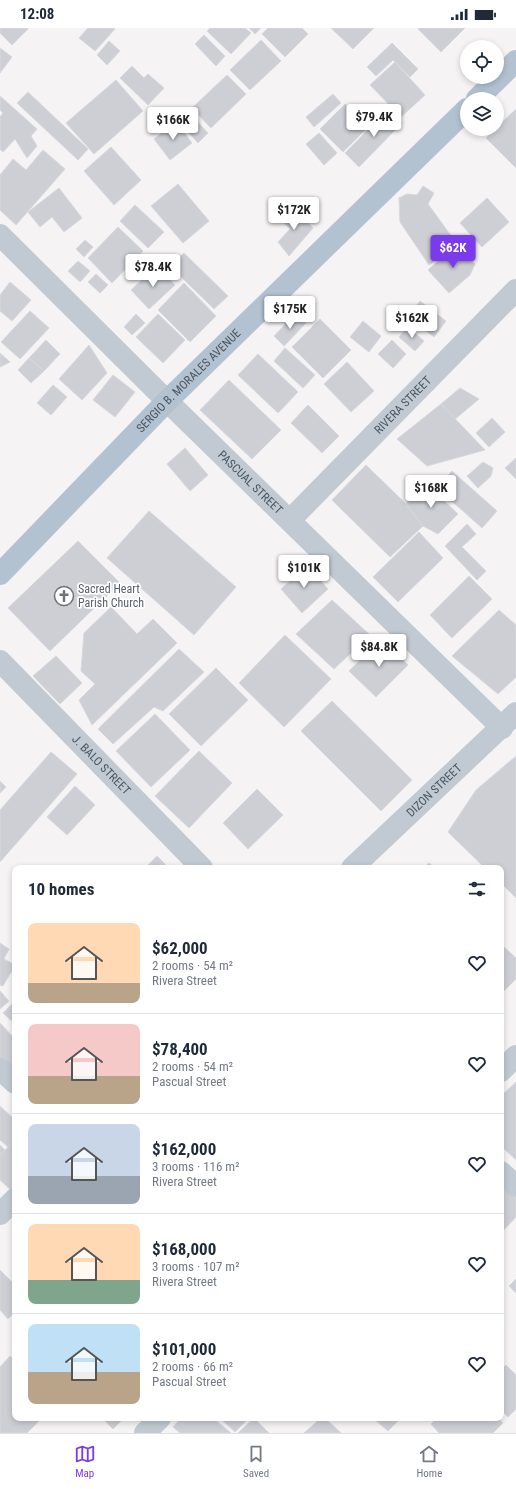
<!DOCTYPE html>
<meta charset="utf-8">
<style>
body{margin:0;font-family:"Roboto Condensed",sans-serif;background:#f2f2f3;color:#1f2937;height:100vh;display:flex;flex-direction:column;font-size:15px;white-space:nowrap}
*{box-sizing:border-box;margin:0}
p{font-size:13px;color:#747a83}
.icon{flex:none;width:22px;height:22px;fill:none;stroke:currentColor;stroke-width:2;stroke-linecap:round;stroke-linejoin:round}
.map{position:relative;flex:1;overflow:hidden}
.details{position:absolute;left:12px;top:837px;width:492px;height:556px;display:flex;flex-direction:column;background:#fff;border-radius:8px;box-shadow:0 2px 6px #0003}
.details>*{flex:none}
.controls{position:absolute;left:460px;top:12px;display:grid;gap:8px}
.controls a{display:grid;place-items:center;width:44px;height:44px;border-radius:50%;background:#fff;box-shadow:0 2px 6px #0003;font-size:20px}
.price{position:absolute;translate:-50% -34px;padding:0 9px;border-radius:4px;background:#fff;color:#222;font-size:13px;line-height:26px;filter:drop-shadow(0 1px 2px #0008)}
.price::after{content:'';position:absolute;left:50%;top:24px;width:12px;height:9px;margin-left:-6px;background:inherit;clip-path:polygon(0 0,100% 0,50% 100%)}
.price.active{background:#7c3aed;color:#fff}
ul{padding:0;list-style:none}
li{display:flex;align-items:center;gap:12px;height:100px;padding:0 16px}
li+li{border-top:1px solid #e0e1e3}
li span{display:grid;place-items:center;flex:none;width:112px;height:80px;border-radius:8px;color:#555}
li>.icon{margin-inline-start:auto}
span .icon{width:48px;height:48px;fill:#fffc;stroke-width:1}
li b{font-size:17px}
h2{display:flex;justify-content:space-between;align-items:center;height:48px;padding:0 16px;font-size:17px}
.status{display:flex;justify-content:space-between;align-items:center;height:28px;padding:0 20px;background:#fff;direction:ltr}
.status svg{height:11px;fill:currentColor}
.menu{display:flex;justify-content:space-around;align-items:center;height:56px;border-top:1px solid #e0e1e3;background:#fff;font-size:11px;color:#747a83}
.menu a{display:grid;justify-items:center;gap:2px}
.menu .active{color:#7c3aed}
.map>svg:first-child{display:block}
.building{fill:#cdcfd5;stroke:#d7d9de}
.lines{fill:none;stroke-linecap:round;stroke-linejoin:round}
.minor{stroke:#c1cad2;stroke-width:22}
.primary{stroke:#b3c2d1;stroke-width:22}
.labels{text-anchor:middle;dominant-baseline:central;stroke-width:3.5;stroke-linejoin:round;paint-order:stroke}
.street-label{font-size:12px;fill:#4a5661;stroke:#fff}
.worship-label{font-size:12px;fill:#5b616d;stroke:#fff;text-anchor:start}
</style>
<div class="status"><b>12:08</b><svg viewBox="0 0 49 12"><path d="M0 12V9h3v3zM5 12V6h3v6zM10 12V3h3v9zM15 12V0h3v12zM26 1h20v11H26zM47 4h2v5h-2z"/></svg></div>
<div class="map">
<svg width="516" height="1405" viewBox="0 0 516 1405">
<rect width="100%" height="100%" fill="#f5f3f3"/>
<g class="building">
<polygon points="0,0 27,0 28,1 12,17 0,5"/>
<polygon points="88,0 113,0 115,1 95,23 79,10"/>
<polygon points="210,0 245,0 251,5 231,26 207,3"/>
<polygon points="249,0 261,0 255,6"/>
<polygon points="268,0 302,0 308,6 285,29 262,6"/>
<polygon points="331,0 374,0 353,21"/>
<polygon points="420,0 465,0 441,24 418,1"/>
<polygon points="204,7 225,28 216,38 195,16"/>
<polygon points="261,12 281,33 250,62 230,42"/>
<polygon points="109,13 120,23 107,37 97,27"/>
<polygon points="392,15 418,41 410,49 393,32 376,48 367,39"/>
<polygon points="0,20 12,29 0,45"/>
<polygon points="395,34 425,67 401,89 370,57"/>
<polygon points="132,38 144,50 148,46 164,60 148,77 120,50"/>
<polygon points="227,47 246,66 211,100 192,80"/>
<polygon points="116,52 143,83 94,126 66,95"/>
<polygon points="28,64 88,121 78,132 17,75"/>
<polygon points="333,66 341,75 314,99 306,89"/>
<polygon points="0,68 37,101 31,108 37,118 27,130 15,111 3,124 0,121 0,89 3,85 0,82"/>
<polygon points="345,76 368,99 343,124 320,101"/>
<polygon points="388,81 402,95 359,139 345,125"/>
<polygon points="516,81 516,140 486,110 495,101 497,101 497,99"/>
<polygon points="194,90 208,105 198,115 184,99"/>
<polygon points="176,94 192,115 170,132 154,111"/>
<polygon points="319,105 337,125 324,137 306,116"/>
<polygon points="111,119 141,152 114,177 84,143"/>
<polygon points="43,122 65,141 16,197 0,182 0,147 13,131 26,142"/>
<polygon points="178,156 209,193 183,215 151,178"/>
<polygon points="423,158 434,165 428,176 457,216 429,237 400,194 399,170 407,166 417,167"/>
<polygon points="59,160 82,190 64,204 52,189 40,199 28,184"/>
<polygon points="487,170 509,194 482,219 460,195"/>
<polygon points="135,177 164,204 148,220 120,193"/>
<polygon points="293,179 313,200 289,228 278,214 290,201 280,191"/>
<polygon points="118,199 143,223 112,255 88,230"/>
<polygon points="85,212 93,219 84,229 76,221"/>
<polygon points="457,216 475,236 470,247 449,265 428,242"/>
<polygon points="184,225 228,268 214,281 170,238"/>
<polygon points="78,233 90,243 80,254 68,243"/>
<polygon points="157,238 175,257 149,281 131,262"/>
<polygon points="96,246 108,257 100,265 88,254"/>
<polygon points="10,254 31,272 12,293 0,283 0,267"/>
<polygon points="184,255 216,288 190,314 158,282"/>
<polygon points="420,273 446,293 434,309 408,289"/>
<polygon points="30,283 49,300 20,331 1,314"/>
<polygon points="296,285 306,295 284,318 274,308"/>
<polygon points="136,286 145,295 132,307 124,299"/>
<polygon points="158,286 185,312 163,335 136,309"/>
<polygon points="320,291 351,322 323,350 292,319"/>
<polygon points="363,293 381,308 369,324 350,309"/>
<polygon points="408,299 424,313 415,323 399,309"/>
<polygon points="46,312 60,326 44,343 29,330"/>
<polygon points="392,312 406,326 393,340 378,326"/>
<polygon points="89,317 107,345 82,372 59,351"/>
<polygon points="285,320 315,347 303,360 274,333"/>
<polygon points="0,325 10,334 0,339"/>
<polygon points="258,326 298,364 278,385 238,347"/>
<polygon points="29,330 44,343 31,355 18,342"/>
<polygon points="347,334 374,363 351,384 324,356"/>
<polygon points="113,347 135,364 115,389 93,372"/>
<polygon points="229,352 281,402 252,431 200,382"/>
<polygon points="53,357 67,369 51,387 37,375"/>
<polygon points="460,360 479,371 454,392 441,376"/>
<polygon points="441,376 485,422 427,438 397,411"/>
<polygon points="308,377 339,408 322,425 291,395"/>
<polygon points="492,390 505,404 489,419 476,405"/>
<polygon points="185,420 208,447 190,463 167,436"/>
<polygon points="516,430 516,451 505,440"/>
<polygon points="483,434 493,440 491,448 478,460 467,448"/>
<polygon points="366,437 406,476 423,498 390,529 332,472"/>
<polygon points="452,443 497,483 482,500 437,460"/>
<polygon points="422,452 458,486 438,506 423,498 406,476"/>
<polygon points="149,483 236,559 194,607 107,530"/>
<polygon points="467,496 476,506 462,519 486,543 477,552 445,518"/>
<polygon points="419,504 443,530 398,574 373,549"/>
<polygon points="78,513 120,555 50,623 8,580"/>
<polygon points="307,538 328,561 302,585 281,561"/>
<polygon points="469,548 492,571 452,610 430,587"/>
<polygon points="332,572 370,607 334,641 296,606"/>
<polygon points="111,579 137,606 153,591 177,615 92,697 79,672 95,656 81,643 84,605"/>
<polygon points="499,582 516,597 516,649 498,666 452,628"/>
<polygon points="285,607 331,651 284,699 239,655"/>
<polygon points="382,611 408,637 376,669 349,643"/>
<polygon points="179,621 204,644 163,683 154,679 113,716 98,701"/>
<polygon points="56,628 82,655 60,676 33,648"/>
<polygon points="216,640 248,672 201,718 169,686"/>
<polygon points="332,673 412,752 381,783 301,703"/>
<polygon points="155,686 190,722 151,759 116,723"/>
<polygon points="199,723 232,755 189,800 155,768"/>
<polygon points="51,724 77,746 0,834 0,782"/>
<polygon points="516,728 516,870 501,855 501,840 485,840 448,804 476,762"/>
<polygon points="0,753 6,759 0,765"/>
<polygon points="75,758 95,777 67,807 47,789"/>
<polygon points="257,761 283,787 248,821 223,795"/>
<polygon points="157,828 169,840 145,840"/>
<polygon points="429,835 435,840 423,840"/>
<polygon points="0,915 9,921 4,931 15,937 3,958 0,957"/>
<polygon points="501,916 516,930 516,951 501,966"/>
<polygon points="0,963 9,973 0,981"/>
<polygon points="15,973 15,996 3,985"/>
<polygon points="0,995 15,1011 15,1048 0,1033"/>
<polygon points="516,1054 516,1132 501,1118 501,1068"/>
<polygon points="0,1078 15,1092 15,1112 8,1119 0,1112"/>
<polygon points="15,1112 15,1162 13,1164 0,1152 0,1127"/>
<polygon points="0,1117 5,1122 0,1127"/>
<polygon points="501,1156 516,1169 516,1189 501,1205"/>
<polygon points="0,1242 15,1257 15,1284 8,1291 0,1282"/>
<polygon points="516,1251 516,1265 509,1258"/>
<polygon points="10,1328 15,1333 15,1390 42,1390 27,1405 0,1405 0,1339"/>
<polygon points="506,1337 516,1347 516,1381 508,1389 501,1382 501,1342"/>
<polygon points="102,1390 124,1390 113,1401"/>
<polygon points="181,1390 213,1390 231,1405 180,1405 173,1399"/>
<polygon points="220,1390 249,1390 235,1404"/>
<polygon points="254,1390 269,1405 238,1405"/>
<polygon points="321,1390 325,1390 341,1405 304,1405"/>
<polygon points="373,1390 401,1390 388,1403"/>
<polygon points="437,1390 497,1390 503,1395 493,1405 439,1405 431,1396"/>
</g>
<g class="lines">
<g class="minor">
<path id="s1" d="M0 207 167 373 502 700"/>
<path id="s2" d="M290 492 516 262"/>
<path id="s3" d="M0 633 202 840"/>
<path id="s4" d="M352 840 516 685"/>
<polyline points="0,1041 15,1055"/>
<polyline points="501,1043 516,1028"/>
<polyline points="501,1144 516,1158"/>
<polyline points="0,1186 15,1171"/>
<polyline points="145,1405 160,1390"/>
</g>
<g class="primary">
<polyline points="477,71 516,33"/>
<path id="s5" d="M0 546 167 373 467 81"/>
</g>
</g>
<defs>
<g id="church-ring" transform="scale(1)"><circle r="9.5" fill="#fff" stroke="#6b7280" stroke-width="1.5"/><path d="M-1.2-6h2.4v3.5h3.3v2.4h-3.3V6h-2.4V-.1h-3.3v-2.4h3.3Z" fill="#6b7280"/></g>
</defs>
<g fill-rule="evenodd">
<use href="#church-ring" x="64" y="568"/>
</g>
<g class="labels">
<g class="street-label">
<text stroke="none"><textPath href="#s5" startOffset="270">SERGIO B. MORALES AVENUE</textPath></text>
<text stroke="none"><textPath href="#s2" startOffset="161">RIVERA STREET</textPath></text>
<text stroke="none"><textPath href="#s1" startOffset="352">PASCUAL STREET</textPath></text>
<text stroke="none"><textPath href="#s3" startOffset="145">J. BALO STREET</textPath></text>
<text stroke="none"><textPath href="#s4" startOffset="113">DIZON STREET</textPath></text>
</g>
<g class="worship-label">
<text x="78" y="561">Sacred Heart<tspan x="78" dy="14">Parish Church</tspan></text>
</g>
</g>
</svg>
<div class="controls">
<a><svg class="icon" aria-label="locate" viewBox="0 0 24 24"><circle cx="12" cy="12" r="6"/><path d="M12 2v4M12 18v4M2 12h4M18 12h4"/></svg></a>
<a><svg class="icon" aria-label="layers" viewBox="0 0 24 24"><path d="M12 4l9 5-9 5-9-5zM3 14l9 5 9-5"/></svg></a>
</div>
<b class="price" style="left:374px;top:110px">$79.4K</b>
<b class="price" style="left:173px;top:113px">$166K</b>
<b class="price" style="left:294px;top:203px">$172K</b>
<b class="price active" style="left:453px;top:241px">$62K</b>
<b class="price" style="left:153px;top:260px">$78.4K</b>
<b class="price" style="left:290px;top:302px">$175K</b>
<b class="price" style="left:412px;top:311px">$162K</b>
<b class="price" style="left:431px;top:481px">$168K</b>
<b class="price" style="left:304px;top:561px">$101K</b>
<b class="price" style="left:379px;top:640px">$84.8K</b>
<section class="details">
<h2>10 homes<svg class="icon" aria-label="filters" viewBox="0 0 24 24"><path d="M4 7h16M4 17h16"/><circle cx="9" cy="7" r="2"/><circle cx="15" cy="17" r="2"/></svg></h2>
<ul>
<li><span style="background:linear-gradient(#ffd9b3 75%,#b9a48a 0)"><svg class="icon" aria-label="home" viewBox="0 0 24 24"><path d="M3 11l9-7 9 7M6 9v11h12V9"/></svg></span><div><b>$62,000</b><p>2 rooms · 54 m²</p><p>Rivera Street</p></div><svg class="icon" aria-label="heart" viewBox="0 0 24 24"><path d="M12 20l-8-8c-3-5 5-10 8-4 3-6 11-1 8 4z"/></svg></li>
<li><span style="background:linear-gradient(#f6c9c9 65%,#b9a48a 0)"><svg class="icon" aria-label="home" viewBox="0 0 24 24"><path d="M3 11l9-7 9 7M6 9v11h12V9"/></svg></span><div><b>$78,400</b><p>2 rooms · 54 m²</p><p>Pascual Street</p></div><svg class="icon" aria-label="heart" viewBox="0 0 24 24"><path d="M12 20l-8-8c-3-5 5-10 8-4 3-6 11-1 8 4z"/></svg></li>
<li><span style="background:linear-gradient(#c9d6e8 65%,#9aa5b1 0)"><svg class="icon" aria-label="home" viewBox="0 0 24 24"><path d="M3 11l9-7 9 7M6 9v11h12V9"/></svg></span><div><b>$162,000</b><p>3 rooms · 116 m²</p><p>Rivera Street</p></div><svg class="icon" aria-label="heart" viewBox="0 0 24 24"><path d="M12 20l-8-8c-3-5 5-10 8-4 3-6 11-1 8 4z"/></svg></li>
<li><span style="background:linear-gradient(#ffd9b3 70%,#7fa58c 0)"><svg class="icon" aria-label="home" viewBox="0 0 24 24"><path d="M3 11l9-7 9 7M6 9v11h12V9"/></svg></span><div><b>$168,000</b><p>3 rooms · 107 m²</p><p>Rivera Street</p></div><svg class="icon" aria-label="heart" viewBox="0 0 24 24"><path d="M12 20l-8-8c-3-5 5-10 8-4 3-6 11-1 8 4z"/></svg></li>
<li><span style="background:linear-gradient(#bfe0f5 60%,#b9a48a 0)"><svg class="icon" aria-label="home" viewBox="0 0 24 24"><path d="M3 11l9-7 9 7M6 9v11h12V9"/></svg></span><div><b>$101,000</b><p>2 rooms · 66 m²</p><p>Pascual Street</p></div><svg class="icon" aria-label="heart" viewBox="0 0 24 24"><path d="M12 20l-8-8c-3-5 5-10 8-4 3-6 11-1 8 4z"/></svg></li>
</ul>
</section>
</div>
<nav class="menu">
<a class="active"><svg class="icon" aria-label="map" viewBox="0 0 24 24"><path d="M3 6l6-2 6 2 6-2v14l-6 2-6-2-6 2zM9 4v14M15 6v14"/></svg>Map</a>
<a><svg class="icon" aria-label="saved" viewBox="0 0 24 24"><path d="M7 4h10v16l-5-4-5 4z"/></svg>Saved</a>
<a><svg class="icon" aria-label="home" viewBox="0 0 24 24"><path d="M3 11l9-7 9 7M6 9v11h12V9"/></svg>Home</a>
</nav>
